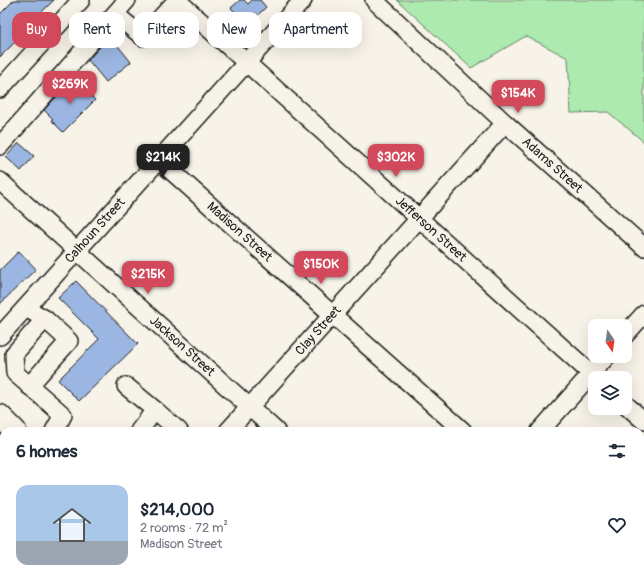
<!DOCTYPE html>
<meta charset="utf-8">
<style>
body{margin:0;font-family:Pangolin,sans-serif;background:#f2f2f3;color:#1f2937;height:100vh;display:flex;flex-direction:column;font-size:15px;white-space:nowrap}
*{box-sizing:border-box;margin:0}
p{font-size:13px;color:#747a83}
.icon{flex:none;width:22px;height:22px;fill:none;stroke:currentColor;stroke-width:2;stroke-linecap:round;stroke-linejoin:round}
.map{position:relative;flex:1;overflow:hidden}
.details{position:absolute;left:0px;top:427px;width:644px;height:156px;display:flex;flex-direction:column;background:#fff;border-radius:12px 12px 0 0;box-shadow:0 4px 16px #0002}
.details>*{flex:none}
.guide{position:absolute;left:12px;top:12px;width:400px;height:36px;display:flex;gap:8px}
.needle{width:26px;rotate:167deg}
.tools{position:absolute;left:588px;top:319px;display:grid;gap:8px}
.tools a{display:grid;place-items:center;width:44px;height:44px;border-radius:8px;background:#fff;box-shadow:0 4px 16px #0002;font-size:20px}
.price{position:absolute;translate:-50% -34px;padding:0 9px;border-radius:8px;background:#d1495b;color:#fff;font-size:13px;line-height:26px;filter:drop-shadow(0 1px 2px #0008)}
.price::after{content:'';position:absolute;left:50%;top:24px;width:12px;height:9px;margin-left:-6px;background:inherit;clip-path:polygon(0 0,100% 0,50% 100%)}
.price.selected{background:#222;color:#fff}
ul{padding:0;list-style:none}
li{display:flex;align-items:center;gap:12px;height:100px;padding:0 16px}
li+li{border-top:1px solid #e0e1e3}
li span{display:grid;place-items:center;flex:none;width:112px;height:80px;border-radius:12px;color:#555}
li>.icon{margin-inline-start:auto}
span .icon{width:48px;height:48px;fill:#fffc;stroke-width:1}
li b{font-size:17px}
h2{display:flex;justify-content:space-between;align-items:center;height:48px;padding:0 16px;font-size:17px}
.pill{padding:0 14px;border-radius:12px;background:#fff;box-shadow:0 4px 16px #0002;font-size:14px;line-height:36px}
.pill.selected{background:#d1495b;color:#fff}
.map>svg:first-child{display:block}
.green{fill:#adeab0;stroke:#648366}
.building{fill:#9bb6e2;stroke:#1c1c1c}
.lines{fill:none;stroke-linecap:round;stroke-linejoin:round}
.minor-casing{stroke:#1c1c1c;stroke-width:20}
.major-casing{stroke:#1c1c1c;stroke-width:25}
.minor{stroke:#f7f3e8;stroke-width:17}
.major{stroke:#f7f3e8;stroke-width:22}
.labels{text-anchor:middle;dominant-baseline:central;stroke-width:3;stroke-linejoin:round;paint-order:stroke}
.street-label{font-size:13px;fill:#1c1c1c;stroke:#f7f3e8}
</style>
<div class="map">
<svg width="644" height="583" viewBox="0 0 644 583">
<rect width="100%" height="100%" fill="#f7f3e8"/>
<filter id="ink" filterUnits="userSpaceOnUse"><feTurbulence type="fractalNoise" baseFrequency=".025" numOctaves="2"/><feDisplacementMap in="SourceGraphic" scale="8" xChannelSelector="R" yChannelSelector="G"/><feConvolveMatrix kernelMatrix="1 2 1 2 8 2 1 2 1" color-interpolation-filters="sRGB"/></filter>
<g filter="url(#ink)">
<polygon class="green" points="397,0 644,0 644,142 608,112 571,113 568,58 526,36 471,68"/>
<g class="building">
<polygon points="14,0 54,0 16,37 18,39 0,57 0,14"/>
<polygon points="240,0 244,0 248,4 252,0 260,0 266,7 248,25 231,8"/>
<polygon points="110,36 131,62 106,82 88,60"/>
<polygon points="73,79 80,86 84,83 93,92 90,95 95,100 63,132 51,120 53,119 44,110"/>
<polygon points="19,143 34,156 21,171 6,157"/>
<polygon points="19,251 36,269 0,304 0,270"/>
<polygon points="76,281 138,344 79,401 58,380 99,339 58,298"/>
</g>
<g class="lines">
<g class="minor-casing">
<g id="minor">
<path id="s1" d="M177 0 596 378"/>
<path id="s2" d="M374 0 505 123 644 247"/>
<polyline points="115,14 143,37 177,0"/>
<polyline points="0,89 81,0"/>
<polyline points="0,146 127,0"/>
<path id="s3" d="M159 160 463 431"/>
<path id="s4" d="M0 181 276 431"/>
<polyline points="26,308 45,319 14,354 15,373 63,415 54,431"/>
<polyline points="625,335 644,314"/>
<path id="s5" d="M0 336 303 0"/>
<polyline points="29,386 69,341 45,319"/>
<polyline points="126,386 155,410"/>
<polyline points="625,404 644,421"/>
<polyline points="139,431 155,410 179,431"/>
<path id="s6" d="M228 431 505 123"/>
<polyline points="540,431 607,356"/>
<polyline points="0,488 4,489"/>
<polyline points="0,556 4,552"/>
<polyline points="106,579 110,583"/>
<polyline points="440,579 444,583"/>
<polyline points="628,579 633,583"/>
<polyline points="199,583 203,579"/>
<polyline points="406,583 409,579"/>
</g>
</g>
<g class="major-casing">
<g id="major">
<polyline points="0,416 15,431"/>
<polyline points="242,579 247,583"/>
</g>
</g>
<use href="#minor" class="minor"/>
<use href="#major" class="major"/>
</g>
</g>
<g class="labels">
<g class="street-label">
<text stroke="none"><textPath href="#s2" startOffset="243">Adams Street</textPath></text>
<text stroke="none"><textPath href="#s1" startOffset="342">Jefferson Street</textPath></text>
<text stroke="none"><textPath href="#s5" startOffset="142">Calhoun Street</textPath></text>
<text stroke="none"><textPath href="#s3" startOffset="108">Madison Street</textPath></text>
<text stroke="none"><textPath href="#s6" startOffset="135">Clay Street</textPath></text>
<text stroke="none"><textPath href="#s4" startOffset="246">Jackson Street</textPath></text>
</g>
</g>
</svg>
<div class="tools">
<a><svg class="needle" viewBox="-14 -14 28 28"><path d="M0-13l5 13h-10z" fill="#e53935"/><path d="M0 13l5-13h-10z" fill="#747a83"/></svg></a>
<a><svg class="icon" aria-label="layers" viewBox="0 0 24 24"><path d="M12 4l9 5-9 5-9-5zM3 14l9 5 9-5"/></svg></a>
</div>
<b class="price" style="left:70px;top:105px">$269K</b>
<b class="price" style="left:518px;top:114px">$154K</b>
<b class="price selected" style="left:163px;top:178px">$214K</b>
<b class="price" style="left:396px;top:178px">$302K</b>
<b class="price" style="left:321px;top:285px">$150K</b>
<b class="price" style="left:148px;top:295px">$215K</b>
<div class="guide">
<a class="pill selected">Buy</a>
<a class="pill">Rent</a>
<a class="pill">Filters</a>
<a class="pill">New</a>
<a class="pill">Apartment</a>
</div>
<section class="details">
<h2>6 homes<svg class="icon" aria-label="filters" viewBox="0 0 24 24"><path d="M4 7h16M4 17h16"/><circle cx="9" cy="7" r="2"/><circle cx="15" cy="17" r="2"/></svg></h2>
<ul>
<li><span style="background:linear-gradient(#a9c7e8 70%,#9aa5b1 0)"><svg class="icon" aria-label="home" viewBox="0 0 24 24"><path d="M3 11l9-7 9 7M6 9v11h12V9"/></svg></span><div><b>$214,000</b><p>2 rooms · 72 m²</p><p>Madison Street</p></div><svg class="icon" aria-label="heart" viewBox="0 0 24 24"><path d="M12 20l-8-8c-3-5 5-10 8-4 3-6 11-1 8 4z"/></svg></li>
</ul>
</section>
</div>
